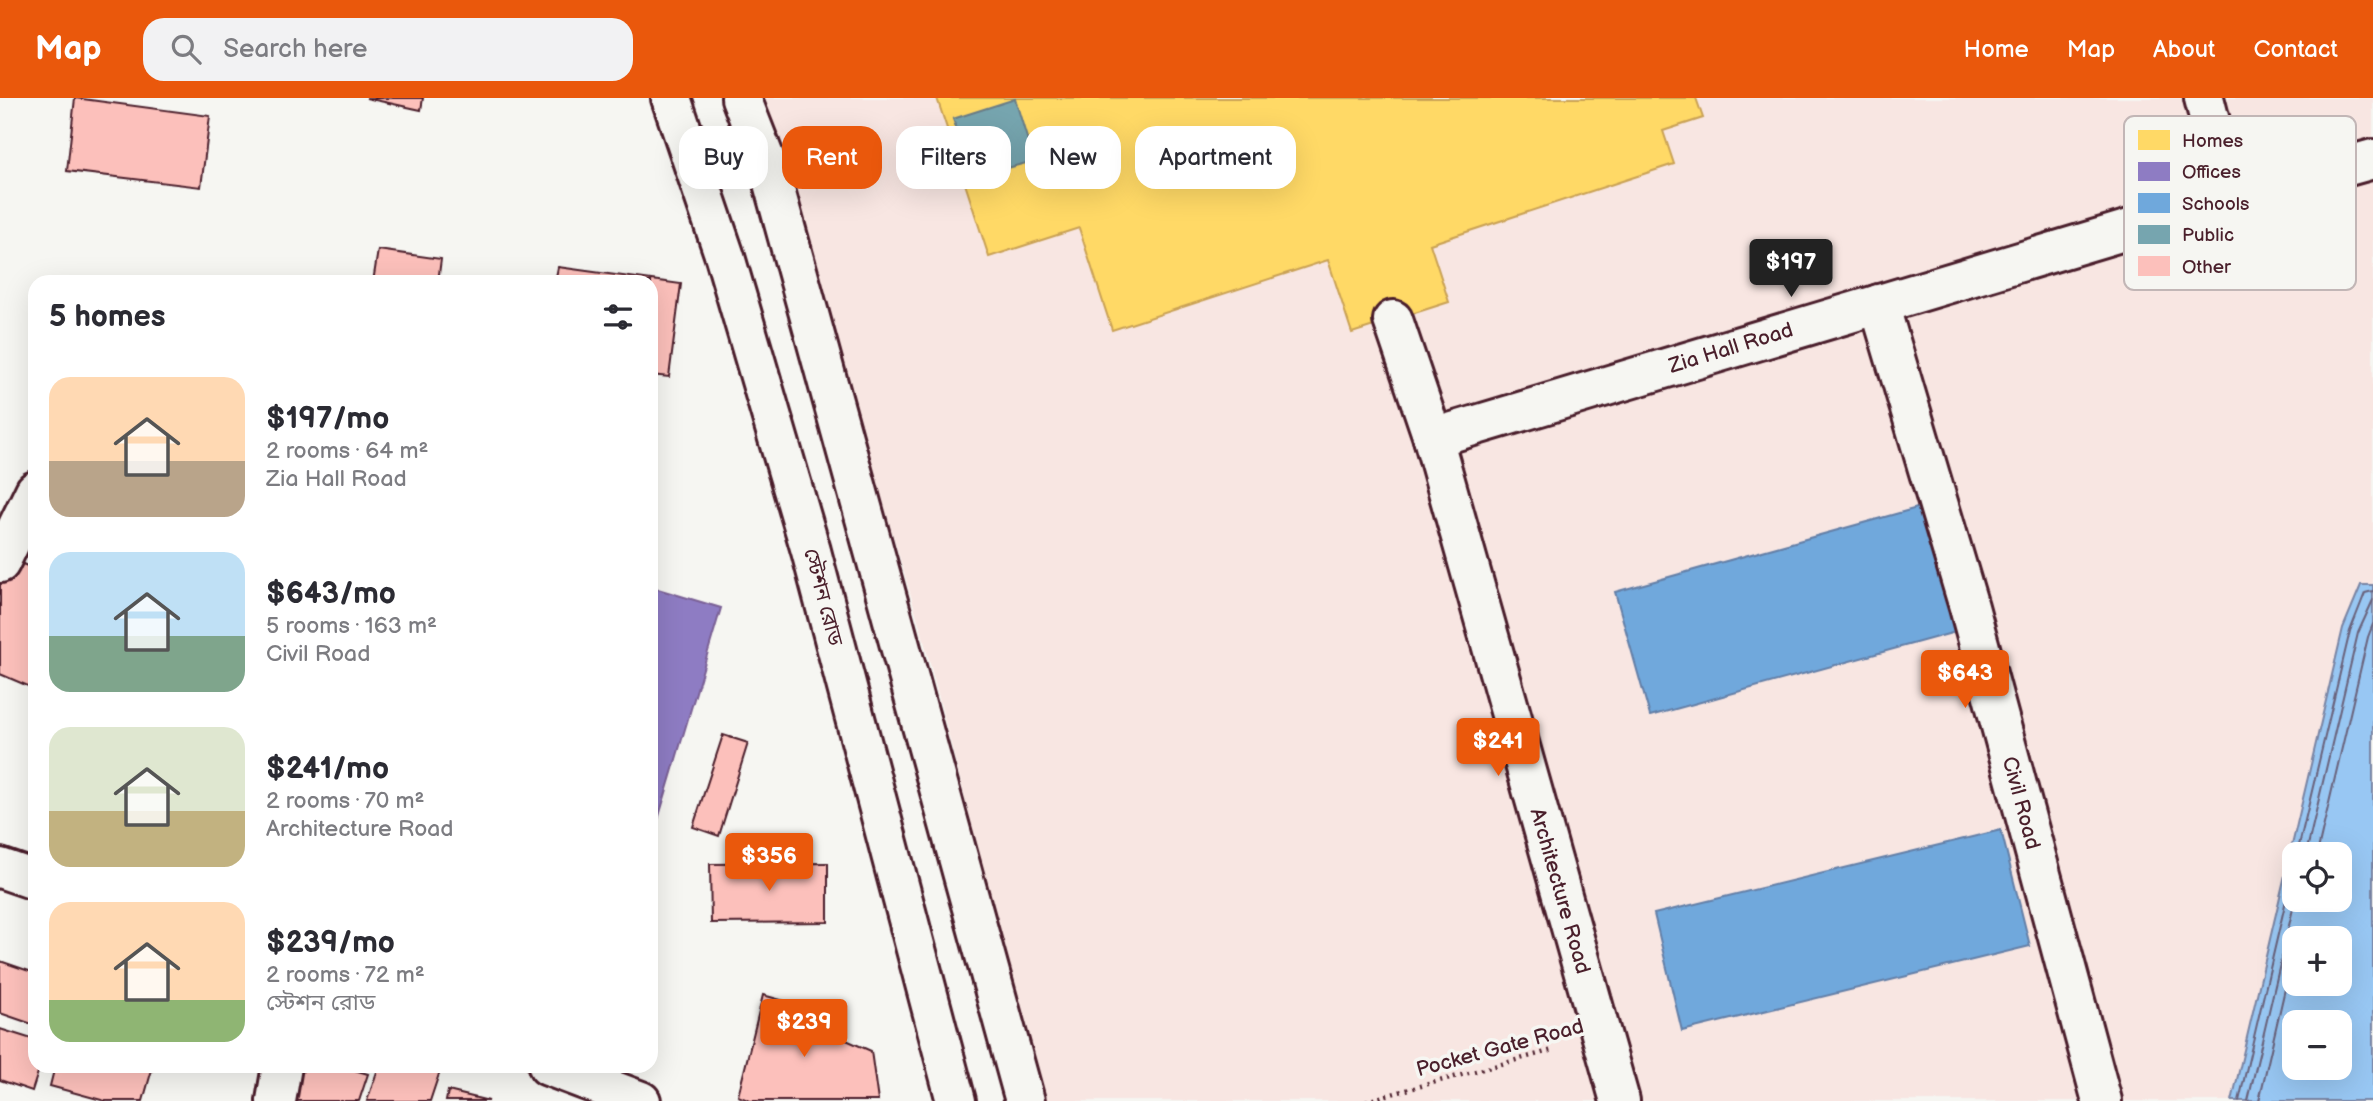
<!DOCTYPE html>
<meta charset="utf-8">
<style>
body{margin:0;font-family:"Balsamiq Sans","Noto Sans Bengali",sans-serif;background:#f2f2f3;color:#2b2b33;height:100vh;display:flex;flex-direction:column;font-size:26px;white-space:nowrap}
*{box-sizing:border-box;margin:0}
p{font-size:23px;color:#7c7c81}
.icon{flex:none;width:38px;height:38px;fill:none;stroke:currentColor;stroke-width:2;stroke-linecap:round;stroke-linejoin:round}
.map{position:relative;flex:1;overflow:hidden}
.sheet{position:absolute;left:28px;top:177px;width:630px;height:798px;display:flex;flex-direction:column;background:#fff;border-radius:21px;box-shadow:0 7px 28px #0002}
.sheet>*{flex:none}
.top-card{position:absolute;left:679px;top:28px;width:665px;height:63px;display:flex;gap:14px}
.tools{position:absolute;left:2282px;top:744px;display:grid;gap:14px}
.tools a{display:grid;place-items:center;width:70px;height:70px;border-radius:14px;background:#fff;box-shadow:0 7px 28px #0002;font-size:35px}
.price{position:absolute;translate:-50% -60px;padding:0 16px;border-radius:7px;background:#ea580c;color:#fff;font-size:23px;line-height:46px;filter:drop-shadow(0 2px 4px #0008)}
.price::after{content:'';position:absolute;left:50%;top:42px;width:21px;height:16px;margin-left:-10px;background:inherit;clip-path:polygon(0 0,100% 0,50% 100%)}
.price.current{background:#222;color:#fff}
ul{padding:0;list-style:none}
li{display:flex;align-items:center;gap:21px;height:175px;padding:0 21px}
li span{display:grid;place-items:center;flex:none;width:196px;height:140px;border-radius:21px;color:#555}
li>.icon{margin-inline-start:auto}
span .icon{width:84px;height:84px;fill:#fffc;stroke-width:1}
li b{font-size:30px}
h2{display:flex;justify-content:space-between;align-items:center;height:84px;padding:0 21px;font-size:30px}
.tag{padding:0 24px;border-radius:21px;background:#fff;box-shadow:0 7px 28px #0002;font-size:24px;line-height:63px}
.tag.current{background:#ea580c;color:#fff}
header{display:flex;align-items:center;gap:42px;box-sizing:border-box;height:98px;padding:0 35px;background:#ea580c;color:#fff}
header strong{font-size:33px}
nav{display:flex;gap:38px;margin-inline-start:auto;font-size:24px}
.search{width:490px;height:63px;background:#f2f2f3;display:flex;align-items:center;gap:18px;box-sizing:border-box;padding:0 24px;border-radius:21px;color:#7c7c81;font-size:26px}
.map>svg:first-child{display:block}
.built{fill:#f8e6e2;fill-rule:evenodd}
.water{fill:#98c7f3;stroke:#7984a3;stroke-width:2;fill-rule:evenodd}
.homes{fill:#ffd966;stroke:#c9a154;stroke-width:2}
.offices{fill:#8e7cc3;stroke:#7a6095;stroke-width:2}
.schools{fill:#6fa8dc;stroke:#647fa7;stroke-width:2}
.public{fill:#76a5af;stroke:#697d87;stroke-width:2}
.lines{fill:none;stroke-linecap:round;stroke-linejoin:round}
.shore{stroke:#69627b;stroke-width:2}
.building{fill:#fcc0bb;stroke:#4a1f2b;stroke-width:2}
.minor-casing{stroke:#4a1f2b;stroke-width:44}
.tertiary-casing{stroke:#4a1f2b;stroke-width:44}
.secondary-casing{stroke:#4a1f2b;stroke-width:44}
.primary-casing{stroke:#4a1f2b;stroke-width:44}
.path{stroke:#4a1f2b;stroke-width:4.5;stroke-dasharray:2 5;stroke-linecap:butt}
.minor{stroke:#f6f6f2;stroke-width:38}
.tertiary{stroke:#f6f6f2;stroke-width:38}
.secondary{stroke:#f6f6f2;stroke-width:38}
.primary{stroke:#f6f6f2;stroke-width:38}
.labels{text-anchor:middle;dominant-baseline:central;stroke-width:7;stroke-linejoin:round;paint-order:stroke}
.street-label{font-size:21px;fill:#4a1f2b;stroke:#f6f6f2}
.key{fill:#f6f6f2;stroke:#c2b6b6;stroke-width:2}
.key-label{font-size:19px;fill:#4a1f2b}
</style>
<header>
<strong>Map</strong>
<div class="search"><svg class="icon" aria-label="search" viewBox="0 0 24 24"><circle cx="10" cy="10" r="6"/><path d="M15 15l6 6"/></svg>Search here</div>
<nav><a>Home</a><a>Map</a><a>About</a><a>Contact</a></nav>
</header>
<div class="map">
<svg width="2373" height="1003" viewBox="0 0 2373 1003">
<rect width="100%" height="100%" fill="#f6f6f2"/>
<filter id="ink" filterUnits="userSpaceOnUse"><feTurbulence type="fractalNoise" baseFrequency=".0143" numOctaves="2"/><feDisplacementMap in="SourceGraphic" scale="14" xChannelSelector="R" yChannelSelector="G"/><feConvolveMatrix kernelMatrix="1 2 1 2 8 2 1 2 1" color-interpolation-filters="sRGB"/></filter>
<g filter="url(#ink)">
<path class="built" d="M763 0H2373V1003H1044L922 535ZM2294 756H2340V802H2294ZM2294 840H2340V886H2294ZM2294 924H2340V970H2294Z"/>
<path class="water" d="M2361 487H2373V1003H2232L2343 530ZM2294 756H2340V802H2294ZM2294 840H2340V886H2294ZM2294 924H2340V970H2294Z"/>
<polygon class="homes" points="937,0 1696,0 1703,20 1663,33 1674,66 1430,146 1449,204 1352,235 1328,162 1112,232 1079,130 989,159"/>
<polygon class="offices" points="651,489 721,510 651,745"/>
<g class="schools">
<polygon points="1935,405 1970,530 1650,618 1615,494"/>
<polygon points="2001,732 2030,848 1682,933 1654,816"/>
</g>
<polygon class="public" points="1015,1 1034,63 973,79 953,21"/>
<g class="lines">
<g class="shore">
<polyline points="2297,756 2350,533 2365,495 2373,493"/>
<polyline points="2306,756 2358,535 2373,502"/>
<polyline points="2317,756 2368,539 2373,526"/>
<polyline points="2239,1003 2294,768"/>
<polyline points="2248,1003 2295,802"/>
<polyline points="2259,1003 2294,852"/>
</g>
</g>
<g class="building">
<polygon points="75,0 210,18 201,89 67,73"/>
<polygon points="366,0 423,0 421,12"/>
<polygon points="378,152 441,161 438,184 373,184"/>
<polygon points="558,169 681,186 669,279 651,277 651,184 555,184"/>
<polygon points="0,457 35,471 35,591 0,576"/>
<polygon points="723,637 748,645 719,738 693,729"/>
<polygon points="828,765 828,824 711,825 710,766"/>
<polygon points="0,863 35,875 35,927 0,915"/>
<polygon points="763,897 831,916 828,934 871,953 878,1003 750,1003 738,998"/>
<polygon points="0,931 35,942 35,968 40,968 32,993 0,982"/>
<polygon points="55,968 153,968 143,1003 105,1003 50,988"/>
<polygon points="298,968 341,968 368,976 359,1003 287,1003"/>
<polygon points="379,968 424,968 440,973 430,1003 367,1003"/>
<polygon points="448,993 489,1003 446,1003"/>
</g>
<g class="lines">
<g class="minor-casing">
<g id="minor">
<polyline points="2204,0 2230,101 2373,61"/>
<polyline points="1879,206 1969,509 2102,1003"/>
<polyline points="1393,222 1433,340 2230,101"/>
<polyline points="1433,340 1620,1003"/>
<polyline points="0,465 35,393"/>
</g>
</g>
<g class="tertiary-casing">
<polyline id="tertiary" points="276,1003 282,968"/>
</g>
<g class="secondary-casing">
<g id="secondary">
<polyline points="0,770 35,782"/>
<polyline points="548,968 641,1003"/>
</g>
</g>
<g class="primary-casing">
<g id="primary">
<polyline points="671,0 725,159 811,453 956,1003"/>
<polyline points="741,0 770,74 1025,1003"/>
</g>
</g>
<polyline class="path" points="1366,1003 1553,952"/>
<use href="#minor" class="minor"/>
<use href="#tertiary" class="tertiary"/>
<use href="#secondary" class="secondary"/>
<use href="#primary" class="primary"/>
</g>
</g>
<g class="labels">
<g class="street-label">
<text transform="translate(1731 250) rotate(-17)">Zia Hall Road</text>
<text transform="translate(823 499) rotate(75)">স্টেশন রোড</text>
<text transform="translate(2021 705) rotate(75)">Civil Road</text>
<text transform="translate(1560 793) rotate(74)">Architecture Road</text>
<text transform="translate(1500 950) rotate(-15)">Pocket Gate Road</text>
</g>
</g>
<rect x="2124" y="18" width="232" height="174" rx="10" class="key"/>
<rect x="2138" y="32" width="32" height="20" fill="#ffd966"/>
<rect x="2138" y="64" width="32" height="19" fill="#8e7cc3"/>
<rect x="2138" y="95" width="32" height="20" fill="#6fa8dc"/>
<rect x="2138" y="127" width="32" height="19" fill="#76a5af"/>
<rect x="2138" y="158" width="32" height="20" fill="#fcc0bb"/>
<g class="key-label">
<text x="2182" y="49">Homes</text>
<text x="2182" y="80">Offices</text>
<text x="2182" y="112">Schools</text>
<text x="2182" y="143">Public</text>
<text x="2182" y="175">Other</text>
</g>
</svg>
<div class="tools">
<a><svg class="icon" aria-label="locate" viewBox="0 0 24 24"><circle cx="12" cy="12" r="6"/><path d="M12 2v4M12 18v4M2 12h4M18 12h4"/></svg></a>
<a>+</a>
<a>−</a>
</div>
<b class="price current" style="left:1791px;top:201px">$197</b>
<b class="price" style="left:1965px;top:612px">$643</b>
<b class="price" style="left:1498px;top:680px">$241</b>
<b class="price" style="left:769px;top:795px">$356</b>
<b class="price" style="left:804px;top:961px">$239</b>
<div class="top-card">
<a class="tag">Buy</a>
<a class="tag current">Rent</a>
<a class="tag">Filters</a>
<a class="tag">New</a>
<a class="tag">Apartment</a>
</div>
<section class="sheet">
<h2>5 homes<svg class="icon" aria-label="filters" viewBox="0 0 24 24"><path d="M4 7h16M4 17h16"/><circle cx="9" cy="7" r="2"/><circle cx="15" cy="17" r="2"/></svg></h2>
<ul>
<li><span style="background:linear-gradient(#ffd9b3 60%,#b9a48a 0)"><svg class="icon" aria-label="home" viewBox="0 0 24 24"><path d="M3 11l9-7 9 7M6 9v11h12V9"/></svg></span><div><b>$197/mo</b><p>2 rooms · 64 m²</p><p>Zia Hall Road</p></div></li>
<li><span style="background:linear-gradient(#bfe0f5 60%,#7fa58c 0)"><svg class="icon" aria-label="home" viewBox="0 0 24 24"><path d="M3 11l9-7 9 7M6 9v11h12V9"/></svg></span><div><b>$643/mo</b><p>5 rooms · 163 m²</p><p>Civil Road</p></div></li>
<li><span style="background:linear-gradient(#dfe7d0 60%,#c2b280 0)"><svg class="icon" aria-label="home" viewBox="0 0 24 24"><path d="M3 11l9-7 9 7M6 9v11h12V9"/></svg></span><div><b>$241/mo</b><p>2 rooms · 70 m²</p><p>Architecture Road</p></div></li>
<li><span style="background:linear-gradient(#ffd9b3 70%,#8fb573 0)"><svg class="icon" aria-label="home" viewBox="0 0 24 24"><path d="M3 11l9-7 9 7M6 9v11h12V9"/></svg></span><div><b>$239/mo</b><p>2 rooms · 72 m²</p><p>স্টেশন রোড</p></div></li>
</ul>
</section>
</div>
